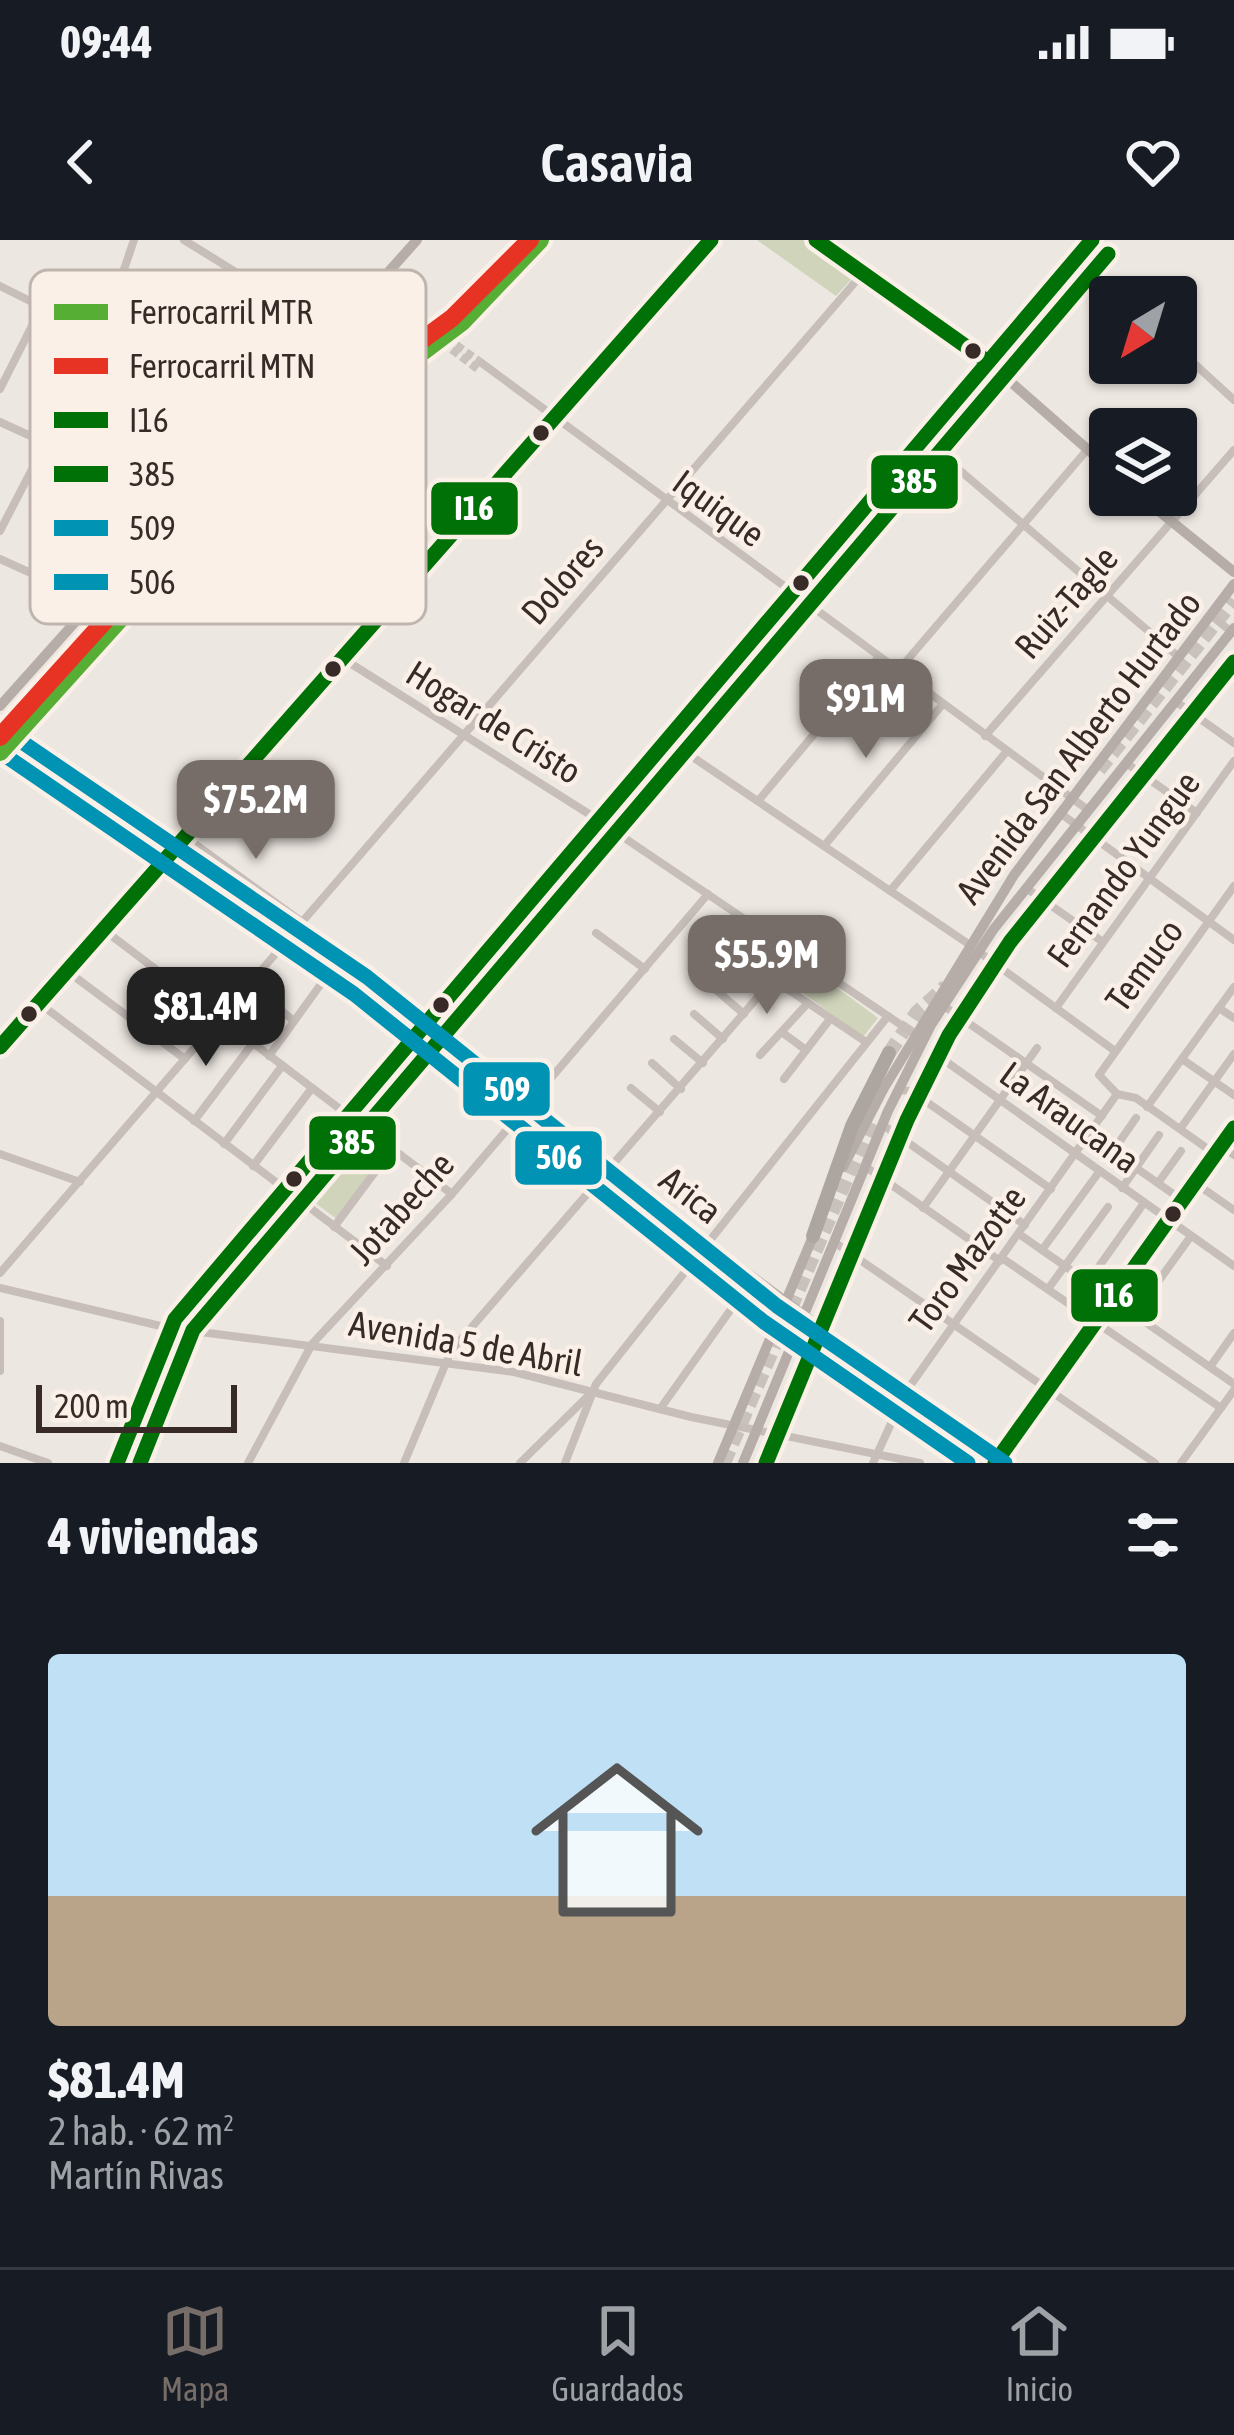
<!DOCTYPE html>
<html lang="es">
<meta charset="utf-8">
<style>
body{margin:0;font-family:"Asap Condensed",sans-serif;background:#20242c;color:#f1f3f6;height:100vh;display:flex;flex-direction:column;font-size:45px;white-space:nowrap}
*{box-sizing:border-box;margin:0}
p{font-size:39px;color:#9ea1a6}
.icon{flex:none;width:66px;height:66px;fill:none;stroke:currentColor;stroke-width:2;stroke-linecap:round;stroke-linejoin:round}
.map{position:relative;height:1223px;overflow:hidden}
.side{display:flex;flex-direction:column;background:#171b24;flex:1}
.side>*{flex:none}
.needle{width:78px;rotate:218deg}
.fabs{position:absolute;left:1089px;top:36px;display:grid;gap:24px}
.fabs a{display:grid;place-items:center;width:108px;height:108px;border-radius:12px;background:#171b24;box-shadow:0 3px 9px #0004;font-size:60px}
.scale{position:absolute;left:36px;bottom:30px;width:201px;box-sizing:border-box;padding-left:12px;border:6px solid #382b27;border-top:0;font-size:33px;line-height:42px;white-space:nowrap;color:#382b27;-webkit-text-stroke:9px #fbf0e8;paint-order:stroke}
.price{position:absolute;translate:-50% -102px;padding:0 27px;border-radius:24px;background:#776d68;color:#fff;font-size:39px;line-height:78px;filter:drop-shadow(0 3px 6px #0008)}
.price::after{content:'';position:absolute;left:50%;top:72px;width:36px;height:27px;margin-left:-18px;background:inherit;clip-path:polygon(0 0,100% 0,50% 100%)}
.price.current{background:#222;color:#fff}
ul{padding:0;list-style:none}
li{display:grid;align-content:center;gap:24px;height:636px;padding:0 48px}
li span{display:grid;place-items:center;height:372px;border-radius:12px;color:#555}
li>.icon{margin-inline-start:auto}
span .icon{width:216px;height:216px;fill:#fffc;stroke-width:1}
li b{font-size:51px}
h2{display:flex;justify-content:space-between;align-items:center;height:144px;padding:0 48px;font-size:51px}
.status{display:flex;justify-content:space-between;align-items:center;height:84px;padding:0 60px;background:#171b24;direction:ltr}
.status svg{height:33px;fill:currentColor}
header{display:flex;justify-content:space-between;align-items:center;height:156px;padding:0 48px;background:#171b24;font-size:54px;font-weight:600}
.menu{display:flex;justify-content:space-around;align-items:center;height:168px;border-top:3px solid #363941;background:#171b24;font-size:33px;color:#9ea1a6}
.menu a{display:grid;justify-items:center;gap:6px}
.menu .current{color:#776d68}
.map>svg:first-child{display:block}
.green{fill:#d0d4ba}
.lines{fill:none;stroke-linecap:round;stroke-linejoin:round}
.minor-tunnel{stroke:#c9c1bc;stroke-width:8;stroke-dasharray:8 4;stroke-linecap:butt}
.major-tunnel{stroke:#c9c1bc;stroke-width:10;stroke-dasharray:10 5;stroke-linecap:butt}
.highway-tunnel{stroke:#c9c1bc;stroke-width:14;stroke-dasharray:14 7;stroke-linecap:butt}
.minor{stroke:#c7beb9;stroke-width:8}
.major{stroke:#b6ada8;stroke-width:10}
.highway{stroke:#aca5a0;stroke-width:14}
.bus-1-casing{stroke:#fbf0e8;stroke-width:24}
.bus-2-casing{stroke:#fbf0e8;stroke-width:24}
.bus-3-casing{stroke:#fbf0e8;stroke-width:24}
.bus-4-casing{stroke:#fbf0e8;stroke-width:24}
.bus-1{stroke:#007106;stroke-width:15}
.bus-2{stroke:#007106;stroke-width:15}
.bus-3{stroke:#0093b3;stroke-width:15}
.bus-4{stroke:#0093b3;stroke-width:15}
.rail-1-casing{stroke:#fbf0e8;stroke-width:27}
.rail-2-casing{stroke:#fbf0e8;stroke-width:27}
.rail-1{stroke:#56ae35;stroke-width:18}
.rail-2{stroke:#e63323;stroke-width:18}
.bus-dot{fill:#382b27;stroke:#fbf0e8;stroke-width:4.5}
.labels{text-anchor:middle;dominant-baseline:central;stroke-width:9;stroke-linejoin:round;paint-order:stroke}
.street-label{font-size:36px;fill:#382b27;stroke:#fbf0e8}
.key{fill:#fbf0e8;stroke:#c0b5ae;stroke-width:3}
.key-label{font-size:33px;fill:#382b27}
.line-badge{stroke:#fbf0e8;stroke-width:4.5}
.badge-label{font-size:33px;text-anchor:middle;font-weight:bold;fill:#fff}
</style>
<div class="status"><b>09:44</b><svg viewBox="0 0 49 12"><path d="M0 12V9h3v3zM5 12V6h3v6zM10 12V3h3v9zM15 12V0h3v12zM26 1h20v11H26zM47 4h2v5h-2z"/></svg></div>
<header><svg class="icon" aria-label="back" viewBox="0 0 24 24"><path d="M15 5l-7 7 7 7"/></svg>Casavia<svg class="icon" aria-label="heart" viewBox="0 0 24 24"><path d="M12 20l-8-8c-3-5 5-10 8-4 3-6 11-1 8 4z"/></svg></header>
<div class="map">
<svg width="1234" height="1223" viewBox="0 0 1234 1223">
<rect width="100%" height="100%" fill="#ede7e1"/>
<g class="green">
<polygon points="757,0 809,0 857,33 836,56"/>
<polygon points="797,718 878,778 863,797 781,737"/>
<polygon points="349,882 388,911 337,979 295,948"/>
</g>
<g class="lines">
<g class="minor-tunnel">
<polyline points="427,84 483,124"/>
<polyline points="423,88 479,130"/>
</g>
<g class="major-tunnel">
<polyline points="0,487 225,639"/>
<polyline points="0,501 218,648"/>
</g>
<g class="highway-tunnel">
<polyline points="1099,530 1234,360"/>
<polyline points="889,813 917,772 946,746"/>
<polyline points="724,1223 872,880"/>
</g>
<g class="minor">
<polyline points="184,0 255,44 328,99"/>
<polyline points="1077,17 1122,57"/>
<polyline points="0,46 260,175"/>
<polyline points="374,49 423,88"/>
<polyline points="1176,107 1234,160"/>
<polyline points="483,124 1088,570"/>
<polyline points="0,149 42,66"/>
<polyline points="0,182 181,265"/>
<polyline points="923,199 1180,418"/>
<polyline points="0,291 102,94 134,0"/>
<polyline points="0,319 93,361"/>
<polyline points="1213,377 1233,393"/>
<polyline points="342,418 589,574 916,795"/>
<polyline points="897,432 1087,210"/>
<polyline points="1175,461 1234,503"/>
<polyline points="985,496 1234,210"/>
<polyline points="666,499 970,705"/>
<polyline points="1126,523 1197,573"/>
<polyline points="758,561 878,418"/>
<polyline points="1060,573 1234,700"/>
<polyline points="184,596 302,682 863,33"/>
<polyline points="824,606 942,465"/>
<polyline points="164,619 326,737 269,816"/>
<polyline points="1026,648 1103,702"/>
<polyline points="890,651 1007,511"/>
<polyline points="104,690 452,954"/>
<polyline points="596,693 645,729"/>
<polyline points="979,712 1115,811"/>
<polyline points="738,724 766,749"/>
<polyline points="67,731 185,819"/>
<polyline points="774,740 866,802"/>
<polyline points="249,744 294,781"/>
<polyline points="716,750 744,774"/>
<polyline points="39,763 387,1026"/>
<polyline points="944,766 1102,876"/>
<polyline points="1056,768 1234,521"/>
<polyline points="1219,768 1234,778"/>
<polyline points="694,774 723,799"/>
<polyline points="783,793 806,810"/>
<polyline points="674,799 703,823"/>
<polyline points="0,807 711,0"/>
<polyline points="934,813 1234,1026"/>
<polyline points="760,815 807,764"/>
<polyline points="1182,819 1234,855"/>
<polyline points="652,823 681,849"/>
<polyline points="784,839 830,779"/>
<polyline points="631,848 660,872"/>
<polyline points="899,850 911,851 1051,949"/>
<polyline points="1147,867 1234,747"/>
<polyline points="194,881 253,803"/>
<polyline points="883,885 1025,985"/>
<polyline points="1180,889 1234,814"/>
<polyline points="1089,895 1182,960"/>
<polyline points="224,904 282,826"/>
<polyline points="1221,906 1234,915"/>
<polyline points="1113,911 1136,878"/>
<polyline points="0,914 80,942"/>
<polyline points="1215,914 1136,858 1117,854 1099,835 1234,646"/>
<polyline points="253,926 312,848"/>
<polyline points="866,927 1000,1021"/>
<polyline points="1158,943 1181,911"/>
<polyline points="1195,943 1234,970"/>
<polyline points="1122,948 1159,895"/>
<polyline points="923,968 1037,808"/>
<polyline points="334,987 392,909"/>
<polyline points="1019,994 1234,1144"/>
<polyline points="834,1002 1155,1223"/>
<polyline points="1042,1010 1099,932"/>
<polyline points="1002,1018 1221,1168"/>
<polyline points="0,1033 284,704"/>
<polyline points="1088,1042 1144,963"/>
<polyline points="0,1048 169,1088 514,1132 691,1177 920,1223"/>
<polyline points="1048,1049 1108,967"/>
<polyline points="1134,1075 1191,996"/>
<polyline points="0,1081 0,1131"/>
<polyline points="1210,1127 1234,1093"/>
<polyline points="660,1169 749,1044"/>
<polyline points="0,1206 48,1223"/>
<polyline points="117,1223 175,1079 1092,0"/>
<polyline points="248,1223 312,1104 452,954 708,654"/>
<polyline points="404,1223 451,1111 796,713"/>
<polyline points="520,1223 591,1153"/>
<polyline points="565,1223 596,1144 888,776"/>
<polyline points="873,1223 905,1153 1117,854"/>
<polyline points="995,1223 1234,888"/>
<polyline points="1181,1223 1234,1150"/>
</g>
<g class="major">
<polyline points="816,0 981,116 1110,229"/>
<polyline points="1139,255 1234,332"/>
<polyline points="0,466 417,0"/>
<polyline points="225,639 431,785 797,1081 1005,1223"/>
<polyline points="218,648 501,848"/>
<polyline points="326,737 365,757"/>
<polyline points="843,927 884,848 1014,635 1234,344"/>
<polyline points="731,1021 899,1146"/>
<polyline points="718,1223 814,994"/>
<polyline points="743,1223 888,871 931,785 993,690 1234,388"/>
</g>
<polyline class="highway" points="813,996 852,886 889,813"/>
<g class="bus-1-casing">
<g id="bus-1">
<polyline points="816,0 988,122"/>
<polyline points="0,807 711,0"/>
<polyline points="117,1223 175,1079 1092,0"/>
<polyline points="995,1223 1234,888"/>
</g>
</g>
<g class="bus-2-casing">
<g id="bus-2">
<polyline points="140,1223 193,1090 1108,14"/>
<polyline points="766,1223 907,880 949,795 1010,702 1234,422"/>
</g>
</g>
<g class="bus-3-casing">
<polyline id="bus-3" points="0,487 367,737 777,1066 1005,1223"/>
</g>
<g class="bus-4-casing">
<polyline id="bus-4" points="0,512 354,754 764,1082 968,1223"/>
</g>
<use href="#bus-1" class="bus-1"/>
<use href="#bus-2" class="bus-2"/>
<use href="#bus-3" class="bus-3"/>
<use href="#bus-4" class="bus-4"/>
<g class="rail-1-casing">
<polyline id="rail-1" points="0,512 230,257 462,82 540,0"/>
</g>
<g class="rail-2-casing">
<polyline id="rail-2" points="0,497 232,240 452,78 530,0"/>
</g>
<use href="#rail-1" class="rail-1"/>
<use href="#rail-2" class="rail-2"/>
</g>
<g class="bus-dot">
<circle cx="973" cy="111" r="10"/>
<circle cx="541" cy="193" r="10"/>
<circle cx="801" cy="343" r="10"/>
<circle cx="333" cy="429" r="10"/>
<circle cx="441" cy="765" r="10"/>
<circle cx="29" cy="774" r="10"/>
<circle cx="294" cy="939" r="10"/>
<circle cx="1173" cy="974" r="10"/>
</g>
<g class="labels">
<g class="street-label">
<text transform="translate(719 268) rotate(36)">Iquique</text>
<text transform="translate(562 340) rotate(-49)">Dolores</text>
<text transform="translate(1066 362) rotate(-49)">Ruiz-Tagle</text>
<text transform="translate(494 482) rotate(32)">Hogar de Cristo</text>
<text transform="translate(1078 507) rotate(-53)">Avenida San Alberto Hurtado</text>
<text transform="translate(1123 629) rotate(-54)">Fernando Yungue</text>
<text transform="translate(1144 725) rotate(-54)">Temuco</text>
<text transform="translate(1070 877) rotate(36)">La Araucana</text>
<text transform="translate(691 955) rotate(38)">Arica</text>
<text transform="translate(401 968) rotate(-48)">Jotabeche</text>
<text transform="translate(967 1019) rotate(-54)">Toro Mazotte</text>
<text transform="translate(466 1103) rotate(10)">Avenida 5 de Abril</text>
</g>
</g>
<rect x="30" y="30" width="396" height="354" rx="18" class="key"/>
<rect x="54" y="64" width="54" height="16" fill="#56ae35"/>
<rect x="54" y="118" width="54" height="16" fill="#e63323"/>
<rect x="54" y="172" width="54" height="16" fill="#007106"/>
<rect x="54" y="226" width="54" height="16" fill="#007106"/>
<rect x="54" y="280" width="54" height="16" fill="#0093b3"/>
<rect x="54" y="334" width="54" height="16" fill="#0093b3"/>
<g class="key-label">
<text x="129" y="84">Ferrocarril MTR</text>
<text x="129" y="138">Ferrocarril MTN</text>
<text x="129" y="192">I16</text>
<text x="129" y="246">385</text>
<text x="129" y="300">509</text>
<text x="129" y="354">506</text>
</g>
<g class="line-badge">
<rect x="869" y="213" width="91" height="58" rx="12" fill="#007106"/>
<rect x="429" y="240" width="91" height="57" rx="12" fill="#007106"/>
<rect x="461" y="820" width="91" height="58" rx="12" fill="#0093b3"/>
<rect x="307" y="874" width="91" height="58" rx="12" fill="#007106"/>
<rect x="513" y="889" width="91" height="58" rx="12" fill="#0093b3"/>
<rect x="1069" y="1027" width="91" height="57" rx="12" fill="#007106"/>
</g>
<g class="badge-label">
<text x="914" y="253">385</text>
<text x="474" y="280">I16</text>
<text x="507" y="861">509</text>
<text x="352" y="914">385</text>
<text x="559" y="929">506</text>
<text x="1114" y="1067">I16</text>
</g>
</svg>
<div class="fabs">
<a><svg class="needle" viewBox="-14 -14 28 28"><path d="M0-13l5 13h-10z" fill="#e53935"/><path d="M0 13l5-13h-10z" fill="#9ea1a6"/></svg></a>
<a><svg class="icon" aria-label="layers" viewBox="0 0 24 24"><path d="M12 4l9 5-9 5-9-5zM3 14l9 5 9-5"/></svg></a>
</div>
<div class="scale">200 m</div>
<b class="price" style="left:866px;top:521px">$91M</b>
<b class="price" style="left:256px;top:622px">$75.2M</b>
<b class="price" style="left:767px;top:777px">$55.9M</b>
<b class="price current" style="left:206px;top:829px">$81.4M</b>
</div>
<section class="side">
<h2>4 viviendas<svg class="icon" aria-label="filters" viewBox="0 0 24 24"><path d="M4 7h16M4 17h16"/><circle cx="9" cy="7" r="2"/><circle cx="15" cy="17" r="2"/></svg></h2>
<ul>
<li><span style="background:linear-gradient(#bfe0f5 65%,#b9a48a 0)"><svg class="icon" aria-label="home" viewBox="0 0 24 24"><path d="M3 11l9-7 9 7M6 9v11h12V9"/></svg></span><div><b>$81.4M</b><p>2 hab. · 62 m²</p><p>Martín Rivas</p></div></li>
</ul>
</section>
<nav class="menu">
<a class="current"><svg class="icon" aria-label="map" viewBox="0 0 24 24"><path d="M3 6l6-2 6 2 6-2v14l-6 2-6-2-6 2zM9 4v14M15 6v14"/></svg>Mapa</a>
<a><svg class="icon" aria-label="saved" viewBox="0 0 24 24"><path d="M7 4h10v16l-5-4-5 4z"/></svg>Guardados</a>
<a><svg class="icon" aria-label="home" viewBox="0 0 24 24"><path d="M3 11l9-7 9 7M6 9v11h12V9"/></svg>Inicio</a>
</nav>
